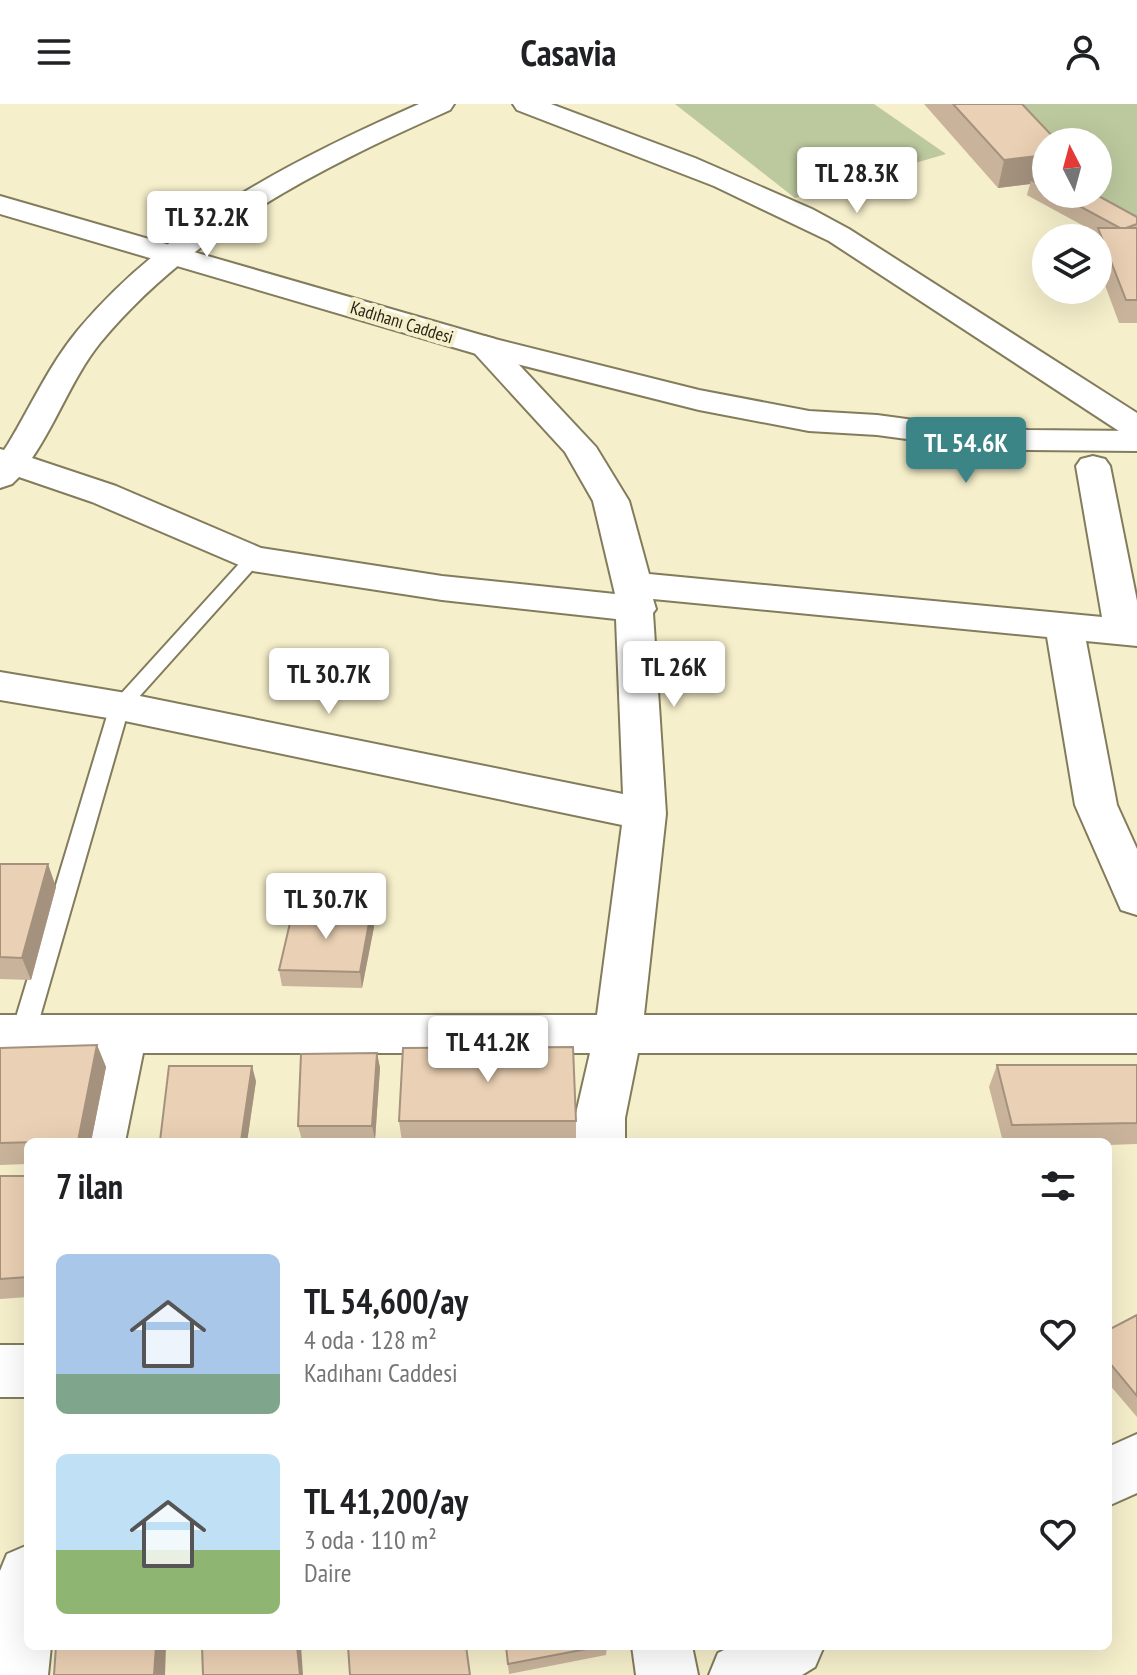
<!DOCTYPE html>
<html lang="tr">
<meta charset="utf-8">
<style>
body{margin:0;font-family:"PT Sans Narrow",sans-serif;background:#f6f6f6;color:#202124;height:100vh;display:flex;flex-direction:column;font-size:30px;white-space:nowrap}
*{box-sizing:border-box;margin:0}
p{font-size:26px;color:#757577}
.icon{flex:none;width:44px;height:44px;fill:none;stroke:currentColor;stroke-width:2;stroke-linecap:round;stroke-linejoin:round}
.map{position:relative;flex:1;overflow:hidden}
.drawer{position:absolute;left:24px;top:1034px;width:1088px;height:512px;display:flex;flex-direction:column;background:#fff;border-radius:12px;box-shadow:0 8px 32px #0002}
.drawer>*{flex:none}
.needle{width:52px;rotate:354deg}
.controls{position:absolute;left:1032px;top:24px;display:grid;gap:16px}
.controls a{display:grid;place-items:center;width:80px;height:80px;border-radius:50%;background:#fff;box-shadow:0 8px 32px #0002;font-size:40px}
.price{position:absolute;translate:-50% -68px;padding:0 18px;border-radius:8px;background:#fff;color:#222;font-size:26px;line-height:52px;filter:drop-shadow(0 2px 4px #0008)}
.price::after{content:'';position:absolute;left:50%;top:48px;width:24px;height:18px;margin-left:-12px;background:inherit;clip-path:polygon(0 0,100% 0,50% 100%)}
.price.current{background:#3c8587;color:#fff}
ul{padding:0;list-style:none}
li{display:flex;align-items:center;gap:24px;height:200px;padding:0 32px}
li span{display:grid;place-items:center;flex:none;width:224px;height:160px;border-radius:12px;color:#555}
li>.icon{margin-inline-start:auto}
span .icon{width:96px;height:96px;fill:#fffc;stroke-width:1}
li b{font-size:34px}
h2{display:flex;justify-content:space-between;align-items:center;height:96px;padding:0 32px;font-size:34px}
header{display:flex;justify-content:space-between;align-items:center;height:104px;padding:0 32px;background:#fff;font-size:36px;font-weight:700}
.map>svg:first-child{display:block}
.green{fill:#bcc99e}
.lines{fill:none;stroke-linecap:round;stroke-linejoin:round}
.service-casing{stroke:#827c5c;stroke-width:4}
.minor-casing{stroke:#827c5c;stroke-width:4}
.tertiary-casing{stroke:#827c5c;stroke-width:4}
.secondary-casing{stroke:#827c5c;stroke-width:4}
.service{fill:#fff;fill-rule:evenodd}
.minor{fill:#fff;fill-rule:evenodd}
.tertiary{fill:#fff;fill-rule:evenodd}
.secondary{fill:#fff;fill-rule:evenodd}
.wall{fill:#c9b39b}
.shaded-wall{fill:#a4927e}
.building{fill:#ead0b4;stroke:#a4927e;stroke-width:2}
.labels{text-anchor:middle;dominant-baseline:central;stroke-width:8;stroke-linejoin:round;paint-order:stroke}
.far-street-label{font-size:18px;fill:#292619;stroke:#f6efcb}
</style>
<header><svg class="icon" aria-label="menu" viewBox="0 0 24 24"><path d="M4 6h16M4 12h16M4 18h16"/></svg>Casavia<svg class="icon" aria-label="person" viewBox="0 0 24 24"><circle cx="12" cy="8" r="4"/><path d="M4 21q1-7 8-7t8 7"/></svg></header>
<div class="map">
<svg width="1137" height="1571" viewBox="0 0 1137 1571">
<rect width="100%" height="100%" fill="#f6efcb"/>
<g class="green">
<polygon points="675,0 874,0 946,50 795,94"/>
<polygon points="924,0 1137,0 1137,141 1119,141 1027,91 1098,90 1098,38 1046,38"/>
</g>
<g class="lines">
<g class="service-casing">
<polygon id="service" points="253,449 262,455 259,459 129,604 35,930 31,937 23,940 15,937 11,930 110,602 247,451"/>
</g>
<g class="minor-casing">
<g id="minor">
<path d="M419 0H454L450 6C320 64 193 127 100 239 72 274 57 318 32 354L116 382 261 444 442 472 615 490 593 397 565 348 468 242 473 235 484 232 495 235 596 343 629 397 649 470 1102 513 1076 362 1081 355 1093 352 1105 355 1110 362 1137 497V542L1086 537 1117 701 1137 745V811L1121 806 1075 701 1047 533 653 495 656 505 653 509 666 710 644 911H1137V949H638L625 1014V1038H575V1014L590 949H143L125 1038H75L95 949H0V911H597L622 721 120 616 0 596V568L120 588 623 690 616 515 442 496 253 467 92 398 19 373 12 380 0 384V345L4 346 8 340C31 302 49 261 78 226 168 119 292 56 419 0Z"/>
<polygon points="513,0 551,0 695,54 812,105 849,125 1137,309 1137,334 1125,331 829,137 714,82 517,6"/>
<rect x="0" y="1241" width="28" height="52"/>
<polygon points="28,1441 28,1542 51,1542 48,1571 0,1571 0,1467 7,1450"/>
<polygon points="632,1542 692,1542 698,1571 636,1571"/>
</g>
</g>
<g class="tertiary-casing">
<g id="tertiary">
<polygon points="1137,1330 1137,1389 1108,1402 1108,1343"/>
<polygon points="732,1542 824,1542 815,1563 802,1571 709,1571 718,1549"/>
</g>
</g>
<g class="secondary-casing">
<polygon id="secondary" points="0,92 495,235 699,286 809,307 877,311 951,321 1028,326 1137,327 1137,347 1028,346 951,341 877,331 809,327 699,306 473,249 0,110"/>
</g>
<use href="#service" class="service"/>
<use href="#minor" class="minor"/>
<use href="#tertiary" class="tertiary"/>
<use href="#secondary" class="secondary"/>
</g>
<g class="wall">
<polygon points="924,0 1022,0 1046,38 1046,90 1095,90 1137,113 1137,219 1119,219 1098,162 1098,134 1095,134 1097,129 1027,91 1030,80 998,84"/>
<polygon points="0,760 56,783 31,876 0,875"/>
<polygon points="374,823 362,884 282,882 279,866"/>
<polygon points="97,941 106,963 91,1038 28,1038 28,1060 0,1061 0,944"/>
<polygon points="377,949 380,964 375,1036 302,1036 298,1022"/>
<polygon points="997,961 1137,961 1137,1040 1108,1041 1108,1038 1003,1038 989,983"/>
<polygon points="256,977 247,1038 161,1038 160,1037"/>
<polygon points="399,1017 576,1017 576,1038 402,1038"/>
<polygon points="0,1072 28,1072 28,1193 0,1195"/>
<polygon points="1137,1211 1137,1313 1108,1279 1108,1226"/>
<polygon points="506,1542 607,1542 606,1551 509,1570"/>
</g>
<g class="shaded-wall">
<polygon points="1046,51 1046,78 1031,76 1030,80 998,84 1004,56"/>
<polygon points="48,760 56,783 31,876 22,854"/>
<polygon points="371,808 374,823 362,884 360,868"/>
<polygon points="97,941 106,963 91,1038 78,1038"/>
<polygon points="377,949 380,964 375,1036 372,1022"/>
<polygon points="252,962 256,977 247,1038 241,1038"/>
<polygon points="156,1542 166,1542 165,1571 154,1571"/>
<polygon points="297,1542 301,1542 303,1571 300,1571"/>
</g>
<g class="building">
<polygon points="953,0 1022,0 1058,38 1046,38 1046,51 1004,56"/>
<polygon points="1046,70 1046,84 1031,76"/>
<polygon points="1057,90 1095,90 1137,113 1137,120 1126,124 1120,124"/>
<polygon points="1098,124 1137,124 1137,196 1126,196"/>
<polygon points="0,760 48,760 22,854 0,853"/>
<polygon points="293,806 371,808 360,868 279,866"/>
<polygon points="97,941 78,1037 0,1039 0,944"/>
<polygon points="573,943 576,1017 399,1017 403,944"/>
<polygon points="377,949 372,1022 298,1022 301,950"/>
<polygon points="997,961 1137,961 1137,1019 1012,1021"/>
<polygon points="169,962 252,962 241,1037 160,1037"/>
<polygon points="0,1072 28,1072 28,1173 0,1175"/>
<polygon points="1137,1211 1137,1292 1108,1257 1108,1226"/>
<polygon points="56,1542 156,1542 154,1571 54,1571"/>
<polygon points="202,1542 297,1542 300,1571 203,1571"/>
<polygon points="348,1542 466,1542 470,1571 350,1571"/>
<polygon points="506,1542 602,1542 508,1560"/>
</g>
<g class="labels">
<g class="far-street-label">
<text transform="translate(402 218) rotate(17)">Kadıhanı Caddesi</text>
</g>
</g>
</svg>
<div class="controls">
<a><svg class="needle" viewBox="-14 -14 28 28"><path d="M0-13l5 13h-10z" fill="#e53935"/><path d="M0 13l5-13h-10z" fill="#757577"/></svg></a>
<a><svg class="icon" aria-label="layers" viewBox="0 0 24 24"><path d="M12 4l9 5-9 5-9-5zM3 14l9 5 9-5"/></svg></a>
</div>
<b class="price" style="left:857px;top:111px">TL 28.3K</b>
<b class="price" style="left:207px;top:155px">TL 32.2K</b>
<b class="price current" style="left:966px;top:381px">TL 54.6K</b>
<b class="price" style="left:674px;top:605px">TL 26K</b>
<b class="price" style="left:329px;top:612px">TL 30.7K</b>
<b class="price" style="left:326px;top:837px">TL 30.7K</b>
<b class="price" style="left:488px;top:980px">TL 41.2K</b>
<section class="drawer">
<h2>7 ilan<svg class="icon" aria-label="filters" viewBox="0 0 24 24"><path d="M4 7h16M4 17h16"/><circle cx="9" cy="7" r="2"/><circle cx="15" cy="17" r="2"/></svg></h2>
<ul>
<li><span style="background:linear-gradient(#a9c7e8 75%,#7fa58c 0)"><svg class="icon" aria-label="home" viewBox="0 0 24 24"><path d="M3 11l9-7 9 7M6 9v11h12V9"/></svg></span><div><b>TL 54,600/ay</b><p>4 oda · 128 m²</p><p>Kadıhanı Caddesi</p></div><svg class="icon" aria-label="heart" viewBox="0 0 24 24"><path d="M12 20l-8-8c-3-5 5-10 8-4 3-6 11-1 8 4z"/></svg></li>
<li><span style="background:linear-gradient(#bfe0f5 60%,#8fb573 0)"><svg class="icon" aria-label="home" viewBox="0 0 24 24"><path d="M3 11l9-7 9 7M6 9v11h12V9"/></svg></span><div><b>TL 41,200/ay</b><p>3 oda · 110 m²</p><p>Daire</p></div><svg class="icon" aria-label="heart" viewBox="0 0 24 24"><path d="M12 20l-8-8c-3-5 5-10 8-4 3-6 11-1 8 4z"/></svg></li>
</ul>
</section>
</div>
